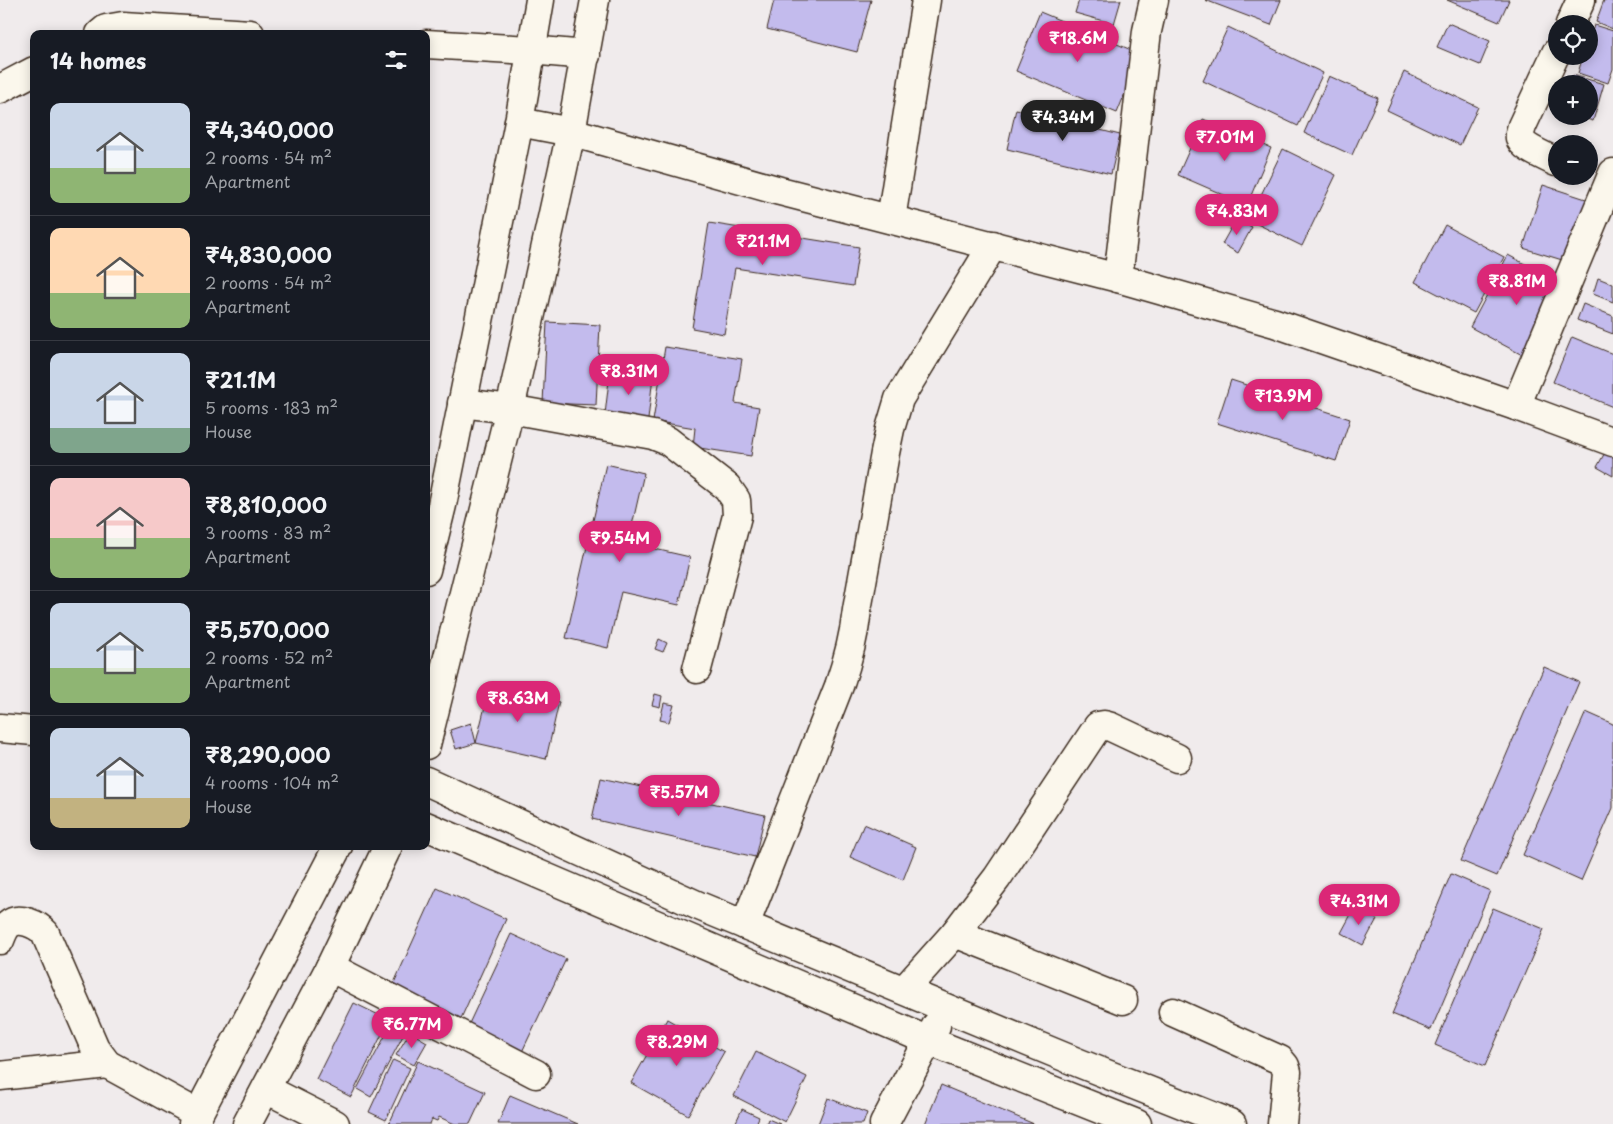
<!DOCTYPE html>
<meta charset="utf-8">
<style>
body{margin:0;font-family:"Playpen Sans",sans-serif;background:#242831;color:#f1f3f6;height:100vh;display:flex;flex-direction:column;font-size:19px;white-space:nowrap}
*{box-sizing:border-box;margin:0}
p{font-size:16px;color:#9ea1a6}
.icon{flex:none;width:28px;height:28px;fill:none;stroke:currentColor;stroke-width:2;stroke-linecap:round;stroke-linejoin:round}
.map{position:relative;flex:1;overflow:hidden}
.side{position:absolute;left:30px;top:30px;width:400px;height:820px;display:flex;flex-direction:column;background:#171b24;border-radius:10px;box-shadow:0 2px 12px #0003}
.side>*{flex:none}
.buttons{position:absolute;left:1548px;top:15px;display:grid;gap:10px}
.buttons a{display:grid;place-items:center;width:50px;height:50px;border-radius:50%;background:#171b24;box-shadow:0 2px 12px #0003;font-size:25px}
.price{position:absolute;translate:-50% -42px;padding:0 11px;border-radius:18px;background:#db2777;color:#fff;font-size:16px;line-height:32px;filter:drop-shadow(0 1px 2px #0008)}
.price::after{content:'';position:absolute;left:50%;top:30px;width:15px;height:11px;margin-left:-8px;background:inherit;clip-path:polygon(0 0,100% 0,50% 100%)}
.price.active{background:#222;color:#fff}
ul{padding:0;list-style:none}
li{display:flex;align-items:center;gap:15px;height:125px;padding:0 20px}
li+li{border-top:1px solid #363941}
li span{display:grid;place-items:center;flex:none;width:140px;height:100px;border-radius:10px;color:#555}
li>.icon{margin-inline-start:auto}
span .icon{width:60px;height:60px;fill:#fffc;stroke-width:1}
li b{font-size:21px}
h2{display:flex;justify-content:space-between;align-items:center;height:60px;padding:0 20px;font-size:21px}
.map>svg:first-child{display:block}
.building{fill:#c3bbed;stroke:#3b2a1e}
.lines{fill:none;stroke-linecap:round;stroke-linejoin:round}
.minor-casing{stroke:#3b2a1e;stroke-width:31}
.major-casing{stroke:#3b2a1e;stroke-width:31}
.minor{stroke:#fbf7ec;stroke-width:28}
.major{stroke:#fbf7ec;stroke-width:28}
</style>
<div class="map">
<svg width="1613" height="1124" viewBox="0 0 1613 1124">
<rect width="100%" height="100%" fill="#f0ebec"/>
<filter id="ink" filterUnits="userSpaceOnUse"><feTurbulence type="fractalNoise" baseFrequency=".02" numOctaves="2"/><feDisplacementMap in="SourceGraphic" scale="10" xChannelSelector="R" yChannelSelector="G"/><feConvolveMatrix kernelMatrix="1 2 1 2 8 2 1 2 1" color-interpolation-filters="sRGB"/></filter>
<g filter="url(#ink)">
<g class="building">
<polygon points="774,0 871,0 857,52 767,29"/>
<polygon points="1079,0 1121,0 1114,24 1075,13"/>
<polygon points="1205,0 1281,0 1271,25"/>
<polygon points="1447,0 1509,0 1499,22"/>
<polygon points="1604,0 1613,1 1613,29 1596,22"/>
<polygon points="1040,12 1141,54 1117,113 1016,71"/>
<polygon points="1448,23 1490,41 1480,65 1437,47"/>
<polygon points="1594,25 1613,31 1613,69 1608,83 1578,73 1583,56 1589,56 1589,41"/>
<polygon points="1228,27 1323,73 1298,126 1203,81"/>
<polygon points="1404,72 1478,107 1460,145 1387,110"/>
<polygon points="1573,75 1604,84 1593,121 1577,116 1589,116 1589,84 1570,84"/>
<polygon points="1329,76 1378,98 1352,155 1304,133"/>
<polygon points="1016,109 1120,135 1111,174 1007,149"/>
<polygon points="1203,119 1271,148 1247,205 1178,175"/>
<polygon points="1283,149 1336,175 1302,246 1249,220"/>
<polygon points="1543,185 1592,201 1572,263 1523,248"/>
<polygon points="1236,219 1252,227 1238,253 1222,244"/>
<polygon points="709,223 859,247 853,286 735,268 724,334 692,328"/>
<polygon points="1445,225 1504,257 1474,313 1415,282"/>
<polygon points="1508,255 1564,285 1526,357 1470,327"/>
<polygon points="1598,278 1613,284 1613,302 1593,294"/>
<polygon points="1583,304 1613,316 1613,334 1577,320"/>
<polygon points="547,322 600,325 596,405 543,403"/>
<polygon points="1572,337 1613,354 1613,407 1553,382"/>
<polygon points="665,347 742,359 735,403 759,407 751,456 693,447 695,428 653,421"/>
<polygon points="611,363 654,368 647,428 604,423"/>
<polygon points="1231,380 1350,419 1336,461 1217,423"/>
<polygon points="1608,447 1613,449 1613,476 1597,467"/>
<polygon points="606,464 644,473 628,543 690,557 679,605 621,592 608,648 566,638"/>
<polygon points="659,639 667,643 663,652 655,649"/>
<polygon points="1544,667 1579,682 1497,876 1461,861"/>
<polygon points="490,686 559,702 546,759 476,743"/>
<polygon points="655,694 662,696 660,707 652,705"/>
<polygon points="664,703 674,705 669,722 660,720"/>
<polygon points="1586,712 1613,724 1613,808 1581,881 1523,855"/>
<polygon points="471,723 476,743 456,749 450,730"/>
<polygon points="601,778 765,815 755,857 592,819"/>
<polygon points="864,824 916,847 903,880 850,857"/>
<polygon points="1451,874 1490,891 1431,1030 1392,1014"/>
<polygon points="437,888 506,919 458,1025 389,994"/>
<polygon points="1355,907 1377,919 1363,945 1341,933"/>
<polygon points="1493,908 1544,929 1485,1066 1435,1045"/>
<polygon points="511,934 566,959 520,1056 466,1030"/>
<polygon points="354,1003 389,1020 351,1097 316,1079"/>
<polygon points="667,1019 724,1052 688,1115 631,1083"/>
<polygon points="393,1021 407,1028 371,1097 357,1089"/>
<polygon points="410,1032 427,1042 414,1065 396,1055"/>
<polygon points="756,1052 807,1077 785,1122 734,1096"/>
<polygon points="393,1060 410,1068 386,1120 369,1112"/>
<polygon points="418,1061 485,1092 470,1124 455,1124 439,1117 437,1121 432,1119 430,1124 389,1124"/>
<polygon points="941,1085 1034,1124 925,1124"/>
<polygon points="510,1095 578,1124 498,1124"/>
<polygon points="828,1098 867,1113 863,1124 818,1124"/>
<polygon points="742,1109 759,1117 756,1124 735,1124"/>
<polygon points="768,1119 780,1124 766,1124"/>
</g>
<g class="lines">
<g class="minor-casing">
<g id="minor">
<polyline points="1570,24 1581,0"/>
<polyline points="100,34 106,29 123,26 250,34"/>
<polyline points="426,44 530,50 586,55"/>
<path d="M1556 53 1522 126C1521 130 1519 134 1520 138 1522 148 1547 157 1556 162"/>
<polyline points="0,89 34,71"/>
<polyline points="519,122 571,132 780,191 1118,278 1275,323 1516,406 1613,442"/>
<polyline points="891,219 926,0"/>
<polyline points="1118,278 1147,31 1154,0"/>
<polyline points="462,403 510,409 653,435 668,441 727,487 736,500 737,516 697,669"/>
<polyline points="1516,406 1613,173"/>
<polyline points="0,728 34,731"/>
<polyline points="426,781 699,906 1079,1063 1232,1124"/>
<polyline points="426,826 929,1041 1137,1124"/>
<path d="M745 925 839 686C848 660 854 637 857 610L885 453 890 429 899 399 993 245"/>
<polyline points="955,933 1123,1000"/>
<path d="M0 940C2 935 4 929 8 925 19 915 38 925 45 933L95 1048 107 1064 198 1114"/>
<polyline points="330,967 536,1074"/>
<polyline points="904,990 955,933 997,878 1098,726 1104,725 1111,727 1177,758"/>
<polyline points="1173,1012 1280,1060 1285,1066 1287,1072 1282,1124"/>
<polyline points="0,1076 107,1064"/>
<polyline points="266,1089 335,1124"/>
<polyline points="884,1124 936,1026"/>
</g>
</g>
<g class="major-casing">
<g id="major">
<polyline points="426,570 442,505 519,122 540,0"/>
<polyline points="426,745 510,409 571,132 595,0"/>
<polyline points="193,1124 338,846"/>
<polyline points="247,1124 330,967 388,846"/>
</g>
</g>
<use href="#minor" class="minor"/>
<use href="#major" class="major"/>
</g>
</g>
</svg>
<div class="buttons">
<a><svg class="icon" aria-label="locate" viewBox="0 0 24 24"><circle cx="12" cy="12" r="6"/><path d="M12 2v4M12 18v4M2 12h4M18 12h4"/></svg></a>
<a>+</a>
<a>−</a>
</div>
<b class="price" style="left:1078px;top:63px">₹18.6M</b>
<b class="price active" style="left:1063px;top:142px">₹4.34M</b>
<b class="price" style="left:1225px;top:162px">₹7.01M</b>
<b class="price" style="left:1237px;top:236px">₹4.83M</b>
<b class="price" style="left:763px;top:266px">₹21.1M</b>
<b class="price" style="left:1517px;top:306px">₹8.81M</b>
<b class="price" style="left:629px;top:396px">₹8.31M</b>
<b class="price" style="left:1283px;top:421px">₹13.9M</b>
<b class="price" style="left:620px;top:563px">₹9.54M</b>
<b class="price" style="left:518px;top:723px">₹8.63M</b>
<b class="price" style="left:679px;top:817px">₹5.57M</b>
<b class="price" style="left:1359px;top:926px">₹4.31M</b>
<b class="price" style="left:412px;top:1049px">₹6.77M</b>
<b class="price" style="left:677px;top:1067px">₹8.29M</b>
<section class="side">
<h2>14 homes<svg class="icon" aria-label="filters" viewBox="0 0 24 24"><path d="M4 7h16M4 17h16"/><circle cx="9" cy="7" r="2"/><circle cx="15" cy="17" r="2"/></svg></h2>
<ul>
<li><span style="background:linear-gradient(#c9d6e8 65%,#8fb573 0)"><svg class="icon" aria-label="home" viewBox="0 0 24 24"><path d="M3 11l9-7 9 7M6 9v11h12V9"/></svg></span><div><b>₹4,340,000</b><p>2 rooms · 54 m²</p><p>Apartment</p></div></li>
<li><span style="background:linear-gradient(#ffd9b3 65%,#8fb573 0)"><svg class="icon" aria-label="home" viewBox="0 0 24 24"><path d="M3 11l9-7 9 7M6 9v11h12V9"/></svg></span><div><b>₹4,830,000</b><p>2 rooms · 54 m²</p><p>Apartment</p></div></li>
<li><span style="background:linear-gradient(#c9d6e8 75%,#7fa58c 0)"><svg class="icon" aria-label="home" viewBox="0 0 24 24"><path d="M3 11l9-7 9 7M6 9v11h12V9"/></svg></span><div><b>₹21.1M</b><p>5 rooms · 183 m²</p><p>House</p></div></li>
<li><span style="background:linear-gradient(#f6c9c9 60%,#8fb573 0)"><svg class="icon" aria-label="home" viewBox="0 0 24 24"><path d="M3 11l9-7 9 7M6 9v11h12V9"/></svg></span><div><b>₹8,810,000</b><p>3 rooms · 83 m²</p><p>Apartment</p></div></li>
<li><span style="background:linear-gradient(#c9d6e8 65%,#8fb573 0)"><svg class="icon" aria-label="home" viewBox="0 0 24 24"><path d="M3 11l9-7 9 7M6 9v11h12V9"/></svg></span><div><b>₹5,570,000</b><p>2 rooms · 52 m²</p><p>Apartment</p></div></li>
<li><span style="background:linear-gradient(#c9d6e8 70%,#c2b280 0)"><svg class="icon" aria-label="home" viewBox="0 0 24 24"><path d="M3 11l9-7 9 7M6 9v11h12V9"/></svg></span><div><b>₹8,290,000</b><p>4 rooms · 104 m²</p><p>House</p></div></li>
</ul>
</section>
</div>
